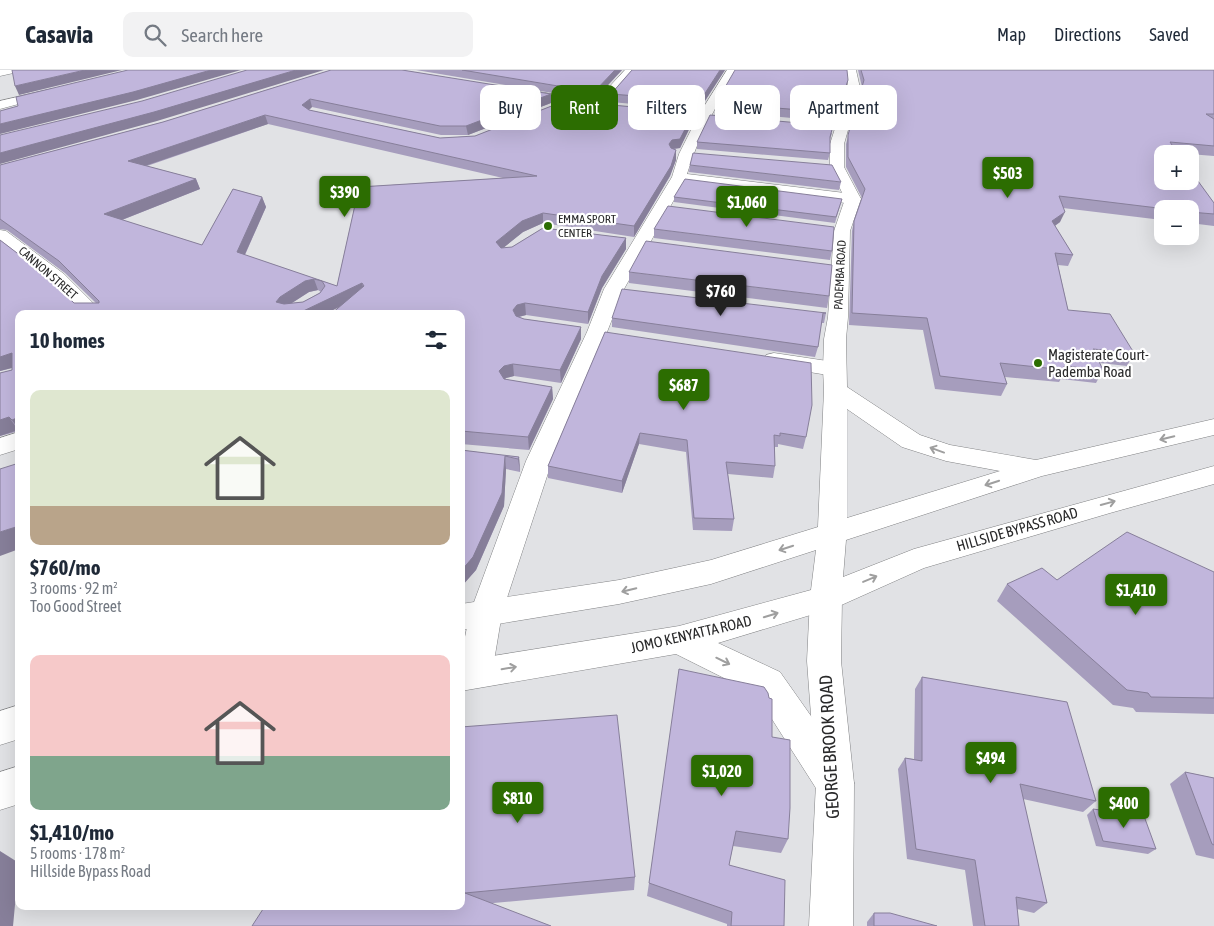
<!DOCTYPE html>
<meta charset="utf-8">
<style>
body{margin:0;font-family:"Asap Condensed",sans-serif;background:#f2f2f3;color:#1f2937;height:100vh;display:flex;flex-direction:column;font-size:19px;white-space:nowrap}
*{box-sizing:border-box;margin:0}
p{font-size:16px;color:#747a83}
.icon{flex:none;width:28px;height:28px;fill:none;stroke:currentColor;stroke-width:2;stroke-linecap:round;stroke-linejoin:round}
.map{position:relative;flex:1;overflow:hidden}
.details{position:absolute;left:15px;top:240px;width:450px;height:600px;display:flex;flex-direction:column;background:#fff;border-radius:10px;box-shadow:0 5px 20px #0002}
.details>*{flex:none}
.guide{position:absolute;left:480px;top:15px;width:475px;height:45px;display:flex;gap:10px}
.tools{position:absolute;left:1154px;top:75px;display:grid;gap:10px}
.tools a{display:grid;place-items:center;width:45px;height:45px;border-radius:10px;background:#fff;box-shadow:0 5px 20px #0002;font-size:25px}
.price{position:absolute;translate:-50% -42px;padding:0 11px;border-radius:5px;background:#2c6d01;color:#fff;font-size:16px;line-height:32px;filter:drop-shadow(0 1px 2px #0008)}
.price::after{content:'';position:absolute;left:50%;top:30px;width:15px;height:11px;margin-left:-8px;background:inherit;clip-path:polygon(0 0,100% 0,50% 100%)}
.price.selected{background:#222;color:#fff}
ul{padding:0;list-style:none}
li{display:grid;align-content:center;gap:10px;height:265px;padding:0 15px}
li span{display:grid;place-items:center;height:155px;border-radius:10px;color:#555}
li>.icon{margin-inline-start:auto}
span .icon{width:90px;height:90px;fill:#fffc;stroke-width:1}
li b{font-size:21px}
h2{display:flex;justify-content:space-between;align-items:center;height:60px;padding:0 15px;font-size:21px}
.pill{padding:0 18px;border-radius:10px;background:#fff;box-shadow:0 5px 20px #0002;font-size:18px;line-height:45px}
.pill.selected{background:#2c6d01;color:#fff}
header{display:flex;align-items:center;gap:30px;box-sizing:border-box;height:70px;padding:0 25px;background:#fff;border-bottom:1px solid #e0e1e3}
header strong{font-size:24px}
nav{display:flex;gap:28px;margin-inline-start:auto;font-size:18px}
.search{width:350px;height:45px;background:#f2f2f3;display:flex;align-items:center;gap:12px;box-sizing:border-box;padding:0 18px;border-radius:10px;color:#747a83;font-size:19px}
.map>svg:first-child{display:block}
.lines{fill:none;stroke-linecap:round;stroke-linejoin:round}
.minor-casing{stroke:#818284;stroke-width:1}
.secondary-casing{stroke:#818284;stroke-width:1}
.minor{fill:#fff;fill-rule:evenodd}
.secondary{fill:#fff;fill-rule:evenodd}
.wall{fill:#a69dbd;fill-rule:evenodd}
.shaded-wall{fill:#877f9a}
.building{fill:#c1b6dc;stroke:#877f9a;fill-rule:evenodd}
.oneway{stroke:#9f9f9f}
.poi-dot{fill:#2c6d01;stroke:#fff;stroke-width:2}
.labels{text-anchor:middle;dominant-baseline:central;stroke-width:4.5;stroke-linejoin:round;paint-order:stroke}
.far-poi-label{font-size:12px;fill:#29292a;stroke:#fff;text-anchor:start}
.far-street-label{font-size:12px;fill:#29292a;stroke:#fff}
.poi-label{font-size:15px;fill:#29292a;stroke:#fff;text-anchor:start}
.street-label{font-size:15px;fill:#29292a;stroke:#fff}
.near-street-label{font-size:18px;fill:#29292a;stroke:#fff}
</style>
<header>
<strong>Casavia</strong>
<div class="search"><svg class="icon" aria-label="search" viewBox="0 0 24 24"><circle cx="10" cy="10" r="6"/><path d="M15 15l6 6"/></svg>Search here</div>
<nav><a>Map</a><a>Directions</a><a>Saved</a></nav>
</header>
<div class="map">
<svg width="1214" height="856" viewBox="0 0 1214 856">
<rect width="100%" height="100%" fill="#e1e2e5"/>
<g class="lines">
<g class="minor-casing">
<g id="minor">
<polygon points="0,0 19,0 18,2 0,6"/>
<polygon points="625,0 636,0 606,34 610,37 608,40 604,41 513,23 507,20 513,17 595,32"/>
<path d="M727 0H737C718 33 698 66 687 104L853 124 859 126 861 129 859 132 853 134 684 112 624 219 607 262 552 391 502 543 492 603 487 614 475 618 463 614 461 586 470 543 526 391 587 262 604 219 672 107 679 84 698 46Z"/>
<polygon points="52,19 58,22 56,24 0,39 0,31"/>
<polygon points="0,160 6,161 64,204 104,244 82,244 50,212 0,173"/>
<polygon points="774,283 834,292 842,294 845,299 842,304 834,306 766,295 763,290 766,285"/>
<polygon points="19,362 19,379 0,385 0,368"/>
<polygon points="826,515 837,519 842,528 841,591 854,713 853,856 809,856 816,713 807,591 810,528 815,519"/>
</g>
</g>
<g class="secondary-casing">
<g id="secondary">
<path d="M846 0H856L860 18 844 74V97L861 129 850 161 848 247 846 269 847 317 920 365 950 375 1036 390 1214 349V365L1042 406 846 470 843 507 914 479 1214 396V414L1110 443 924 498 837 537 718 573 780 602 849 700 854 713 849 726 835 732 821 726 756 624 676 584 461 621V591L679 556 811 520 816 480 711 514 619 534 461 560V534L619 510 711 490 818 457 824 320 823 299 824 269 828 247 834 161 845 129 830 97V74L848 18ZM847 339 902 377 946 391 1000 401 847 448Z"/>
<polygon points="19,635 19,669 0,675 0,641"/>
<polygon points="19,696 19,734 0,740 0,702"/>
</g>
</g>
<use href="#minor" class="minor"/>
<use href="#secondary" class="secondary"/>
</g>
<g class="wall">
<path d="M331 0H402L551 24V33L468 65H441L312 37 309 40 440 68 475 66 572 28 611 35 694 42 693 51 680 78 673 79 676 80V90L670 106 634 167 543 153 523 162 503 178 512 177 543 158 626 168V179L602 218 588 254 526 245 519 247 524 249 581 257V269L561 313 514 306 506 308 504 309 552 317 553 329 529 380 461 374V244H331L339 237 325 244H19V361L0 366V303L12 300V298L0 301V170L42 202 74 233H96L65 203 7 160 0 159V95L163 52ZM268 54 503 108 359 117 337 216 245 185 266 137 262 127 233 119 202 175 122 150 200 119 196 109 147 96ZM318 220 321 222 303 232 292 233 309 222Z"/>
<polygon points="416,0 622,0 594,30"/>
<polygon points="632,0 725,0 699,40 611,32 611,24"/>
<polygon points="858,0 1214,0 1214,86 1177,83 1214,133 1214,156 1190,153 1190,139 1162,139 1162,150 1063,138 1060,152 1055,156 1073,185 1068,196 1058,195 1068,240 1134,283 1127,296 1100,293 1103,300 1096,313 1061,309 1059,312 1005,307 1007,314 1001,326 935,319 923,260 849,255 852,161 854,151 862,128 846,97 846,74 862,17"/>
<polygon points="848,10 846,18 835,52 715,41 716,33"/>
<polygon points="832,63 830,69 830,83 828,90 697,79 697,72"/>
<polygon points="690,95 841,112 839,120 689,102"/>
<polygon points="674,127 842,129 835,153 674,132"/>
<polygon points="654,159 832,181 830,190 654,168"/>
<polygon points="629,202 829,226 827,238 629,213"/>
<polygon points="826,243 824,253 821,253 818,277 815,287 612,257 612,248"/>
<polygon points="605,262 806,367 803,379 778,374 778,377 775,377 775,396 773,408 728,404 734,449 732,461 693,460 686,382 639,374 622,423 548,408 548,396"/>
<polygon points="461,380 519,387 520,400 520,402 506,399 504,436 476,500 461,517"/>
<polygon points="1214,502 1214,644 1136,642 1133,638 1113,635 997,531 1007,514 1057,510"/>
<polygon points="922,607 1096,731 1083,742 1023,729 1047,833 1034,843 1017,839 1019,856 973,856 965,800 907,789 898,699 905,688 914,689 915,619"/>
<polygon points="461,657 635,807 634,820 461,836"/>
<polygon points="772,667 788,769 781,783 733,776 729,795 784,856 727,856 727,854 647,826 649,813"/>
<polygon points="1185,702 1214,708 1214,789 1196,785 1170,714"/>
<polygon points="1093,739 1156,779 1148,784 1096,776 1087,745"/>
<polygon points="874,843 937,856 867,856 867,852"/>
</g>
<g class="shaded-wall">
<polygon points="85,0 122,0 19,25 15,16"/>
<polygon points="211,0 241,0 137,30 0,64 0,54"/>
<polygon points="296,0 324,0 157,51 0,94 0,83"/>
<polygon points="615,0 622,0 594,30 594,22"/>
<polygon points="720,0 725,0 699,40 700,31"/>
<polygon points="848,10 846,18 835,52 837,43"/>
<polygon points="551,24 551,33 468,65 466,56"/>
<polygon points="310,29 312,37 304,44 302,35"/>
<polygon points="694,42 693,51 680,78 672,79 668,83 669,74"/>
<polygon points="265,45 268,54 133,100 128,91"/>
<polygon points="676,80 676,90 670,106 634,167 634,156"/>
<polygon points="196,109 200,119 109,155 104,144"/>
<polygon points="262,127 266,137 241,193 237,182"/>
<polygon points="1065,142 1060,152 1047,161 1052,151"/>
<polygon points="543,143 543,153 523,162 497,183 496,172 522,151"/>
<polygon points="626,168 626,179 602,218 588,254 588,242 602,206"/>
<polygon points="314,209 318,220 309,222 284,238 276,232 280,227 305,211"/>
<polygon points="362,213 365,224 325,244 297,244"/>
<polygon points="525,233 526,245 518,247 514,252 513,240 517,235"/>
<polygon points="581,257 581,269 561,313 560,300"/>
<polygon points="12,283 19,296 0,301 0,287"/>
<polygon points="513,294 514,306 506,308 501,314 499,301 504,296"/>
<polygon points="552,317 553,329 529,380 528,367"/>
<polygon points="9,347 18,360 0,366 0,350"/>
<polygon points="19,347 19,360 12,350"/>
<polygon points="640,363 639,374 622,423 622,411"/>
<polygon points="505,386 506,399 504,436 476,500 461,517 461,501"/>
<polygon points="519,387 520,400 520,402 518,389"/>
<polygon points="19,456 19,479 0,486 0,462"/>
<polygon points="0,781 19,793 13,856 0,856"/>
</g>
<g class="building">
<polygon points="12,0 85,0 15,16"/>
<polygon points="128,0 211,0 133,22 0,54 0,41 18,36 16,27"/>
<polygon points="247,0 296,0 154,42 0,83 0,65 142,31"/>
<path d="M331 0H402L551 24 466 56H440L310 29 302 35 309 40 440 68 475 66 572 28 611 35 694 42 680 69 672 70 669 74 671 78 676 80 671 96 634 156 543 143 522 151 496 172 501 178 512 177 543 158 626 168 602 206 588 242 525 233 517 235 513 240 516 246 524 249 581 257 560 300 513 294 504 296 499 301 504 309 552 317 528 367 461 361V244H331L364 216 362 213 297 244H19V347L12 350 9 347 0 350V303L12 300V283L0 287V170L42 202 74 233H99V231L59 191 0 149V95L163 52ZM265 45 537 106 359 117 337 216 237 182 262 127 233 119 202 175 104 144 196 109 128 91ZM314 209 322 211 325 216 320 223 303 232 284 234 276 232 280 227 305 211Z"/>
<polygon points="462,0 615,0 594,22"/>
<polygon points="632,0 720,0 700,31 611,24"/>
<polygon points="735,0 847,0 848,10 837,43 716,33"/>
<polygon points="861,0 1214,0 1214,44 1206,44 1214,49 1214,76 1170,72 1178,84 1162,84 1162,111 1190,111 1190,100 1214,133 1214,144 1190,142 1190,139 1166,139 1059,126 1065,142 1052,151 1073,185 1055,183 1068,240 1110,244 1134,283 1093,279 1103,300 1064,296 1065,300 1000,293 1007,314 940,306 927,248 852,243 854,151 865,119 848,87 848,65 864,10"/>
<polygon points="710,45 833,56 830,67 830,83 697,72"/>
<polygon points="693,83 832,95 841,112 690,95"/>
<polygon points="685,109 842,129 836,147 674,127"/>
<polygon points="668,136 834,157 832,181 654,159"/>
<polygon points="646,171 832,195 829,226 629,202"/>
<polygon points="622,219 826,243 823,243 818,277 612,248"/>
<polygon points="605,262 811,293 812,335 806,367 780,363 780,366 774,365 775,396 726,392 734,449 694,448 687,370 640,363 622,411 548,396"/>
<polygon points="461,380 519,387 518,389 505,386 502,423 473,487 461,501"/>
<polygon points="19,393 19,456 0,462 0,399"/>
<polygon points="1127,462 1214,502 1214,628 1151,627 1148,623 1127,620 1007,514 1042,498 1057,510"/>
<polygon points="679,599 764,617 768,623 769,628 772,629 772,667 790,670 790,738 788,769 736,761 729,795 785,810 784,856 731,856 732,842 649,813"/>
<polygon points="922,607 1067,632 1096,731 1020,714 1047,833 1016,827 1019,856 985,856 975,790 916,779 905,688 922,691"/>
<polygon points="617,645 635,807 465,823 551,856 252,856 265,836 461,836 461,657"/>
<polygon points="1185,702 1214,708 1214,775 1212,774"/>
<polygon points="1093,739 1144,746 1156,779 1103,771"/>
<polygon points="874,843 890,843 937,856 874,856"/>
</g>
<defs><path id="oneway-shaft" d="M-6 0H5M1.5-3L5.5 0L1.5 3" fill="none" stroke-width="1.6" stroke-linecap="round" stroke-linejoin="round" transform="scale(1.25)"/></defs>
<g class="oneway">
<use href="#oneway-shaft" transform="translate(1167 368) rotate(167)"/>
<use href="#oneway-shaft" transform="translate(937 380) rotate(-160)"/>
<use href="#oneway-shaft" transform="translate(992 413) rotate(162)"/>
<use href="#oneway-shaft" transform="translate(1108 433) rotate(-15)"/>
<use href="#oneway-shaft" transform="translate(786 478) rotate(162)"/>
<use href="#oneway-shaft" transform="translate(870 509) rotate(-23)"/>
<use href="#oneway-shaft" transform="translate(629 520) rotate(167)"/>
<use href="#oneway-shaft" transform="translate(771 545) rotate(-17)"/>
<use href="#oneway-shaft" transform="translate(723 591) rotate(26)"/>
<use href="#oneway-shaft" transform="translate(509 598) rotate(-9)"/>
</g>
<g class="poi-dot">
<circle cx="548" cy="156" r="5"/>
<circle cx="1038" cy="293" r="5"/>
</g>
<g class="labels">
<g class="far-poi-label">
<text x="558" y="149">EMMA SPORT<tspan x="558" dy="14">CENTER</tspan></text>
</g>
<g class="far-street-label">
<text transform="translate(48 203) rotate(41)">CANNON STREET</text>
<text transform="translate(840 205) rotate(-87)">PADEMBA ROAD</text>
</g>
<g class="poi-label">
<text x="1048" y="284">Magisterate Court-<tspan x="1048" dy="17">Pademba Road</tspan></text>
</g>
<g class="street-label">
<text transform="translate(1017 459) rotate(-16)">HILLSIDE BYPASS ROAD</text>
<text transform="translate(691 564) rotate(-13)">JOMO KENYATTA ROAD</text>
</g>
<g class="near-street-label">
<text transform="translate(829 677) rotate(-93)">GEORGE BROOK ROAD</text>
</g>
</g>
</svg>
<div class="tools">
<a>+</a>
<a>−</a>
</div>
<b class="price" style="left:1008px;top:129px">$503</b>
<b class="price" style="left:345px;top:148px">$390</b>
<b class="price" style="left:747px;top:158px">$1,060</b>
<b class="price selected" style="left:721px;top:247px">$760</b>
<b class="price" style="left:684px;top:341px">$687</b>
<b class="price" style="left:1136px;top:546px">$1,410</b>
<b class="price" style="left:991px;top:714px">$494</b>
<b class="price" style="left:722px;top:727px">$1,020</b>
<b class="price" style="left:518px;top:754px">$810</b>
<b class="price" style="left:1124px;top:759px">$400</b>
<div class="guide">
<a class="pill">Buy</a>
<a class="pill selected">Rent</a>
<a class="pill">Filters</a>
<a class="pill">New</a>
<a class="pill">Apartment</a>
</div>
<section class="details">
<h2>10 homes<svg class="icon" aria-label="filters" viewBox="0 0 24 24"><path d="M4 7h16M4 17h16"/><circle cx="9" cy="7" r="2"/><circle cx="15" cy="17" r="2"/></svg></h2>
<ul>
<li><span style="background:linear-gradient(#dfe7d0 75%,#b9a48a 0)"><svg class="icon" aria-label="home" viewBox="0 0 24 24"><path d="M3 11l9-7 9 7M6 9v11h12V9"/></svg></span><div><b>$760/mo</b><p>3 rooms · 92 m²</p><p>Too Good Street</p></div></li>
<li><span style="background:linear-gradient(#f6c9c9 65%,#7fa58c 0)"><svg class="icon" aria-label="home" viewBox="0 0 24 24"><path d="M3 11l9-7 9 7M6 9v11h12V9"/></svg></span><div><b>$1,410/mo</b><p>5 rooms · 178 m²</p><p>Hillside Bypass Road</p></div></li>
</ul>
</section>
</div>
